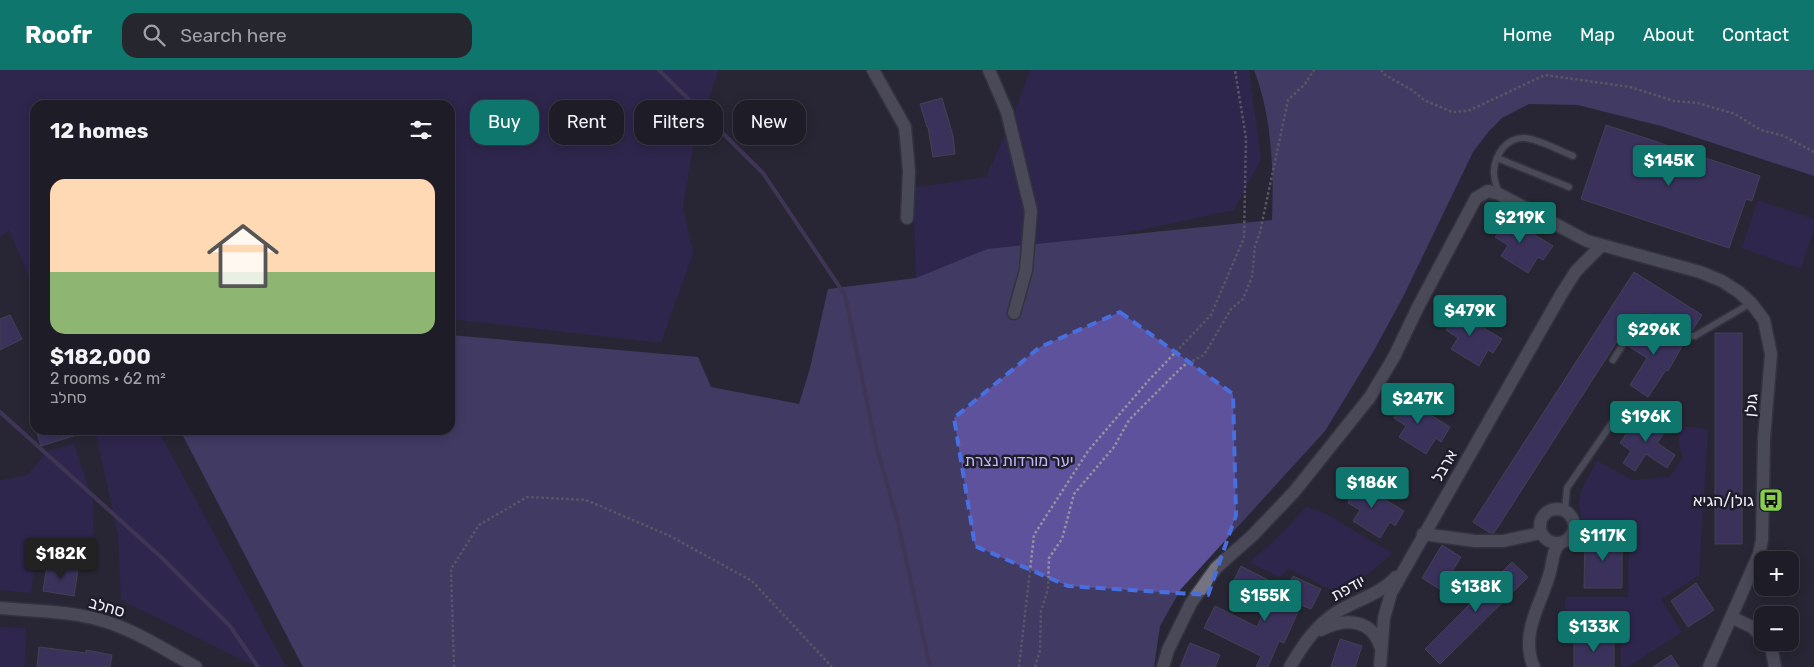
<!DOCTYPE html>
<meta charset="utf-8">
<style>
body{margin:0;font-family:Rubik,Heebo,sans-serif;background:#26262f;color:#f1f3f6;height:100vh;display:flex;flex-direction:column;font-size:19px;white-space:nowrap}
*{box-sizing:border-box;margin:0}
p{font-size:16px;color:#a1a2a7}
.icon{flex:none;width:28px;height:28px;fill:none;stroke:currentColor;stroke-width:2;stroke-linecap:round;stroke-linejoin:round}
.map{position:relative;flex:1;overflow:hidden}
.side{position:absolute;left:30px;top:30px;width:425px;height:335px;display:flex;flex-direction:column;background:#1e1d27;border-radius:15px;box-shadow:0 2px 12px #0003,0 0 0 1px #3c3b44}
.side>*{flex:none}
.top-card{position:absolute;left:470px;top:30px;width:475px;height:45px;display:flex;gap:10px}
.buttons{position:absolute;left:1754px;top:481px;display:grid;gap:10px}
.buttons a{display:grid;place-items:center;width:45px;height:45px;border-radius:10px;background:#1e1d27;box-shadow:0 2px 12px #0003,0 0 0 1px #3c3b44;font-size:25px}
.price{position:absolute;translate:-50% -42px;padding:0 11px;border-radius:5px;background:#0f766e;color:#fff;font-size:16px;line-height:32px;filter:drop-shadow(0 1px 2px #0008)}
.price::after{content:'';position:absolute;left:50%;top:30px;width:15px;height:11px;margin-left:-8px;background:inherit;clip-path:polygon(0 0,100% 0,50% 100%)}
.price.current{background:#222;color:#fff}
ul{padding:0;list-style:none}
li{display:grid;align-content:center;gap:10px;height:265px;padding:0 20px}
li+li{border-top:1px solid #3c3b44}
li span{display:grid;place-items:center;height:155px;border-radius:15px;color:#555}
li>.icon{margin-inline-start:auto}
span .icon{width:90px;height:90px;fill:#fffc;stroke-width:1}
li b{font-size:21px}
h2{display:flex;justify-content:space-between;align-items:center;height:60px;padding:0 20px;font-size:21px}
.tag{padding:0 18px;border-radius:15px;background:#1e1d27;box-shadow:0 2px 12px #0003,0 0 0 1px #3c3b44;font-size:18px;line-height:45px}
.tag.current{background:#0f766e;color:#fff}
header{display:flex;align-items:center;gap:30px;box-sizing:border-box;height:70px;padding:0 25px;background:#0f766e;color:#fff}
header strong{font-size:24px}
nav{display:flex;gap:28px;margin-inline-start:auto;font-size:18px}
.search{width:350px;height:45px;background:#26262f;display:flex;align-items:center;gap:12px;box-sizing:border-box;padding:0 18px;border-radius:15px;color:#a1a2a7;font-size:19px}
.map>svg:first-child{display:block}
.green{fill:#352668}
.forest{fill:#5f529c}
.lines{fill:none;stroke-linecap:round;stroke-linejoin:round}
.stream{stroke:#5b487c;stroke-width:4}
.building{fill:#50428a;stroke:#646272}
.lane-casing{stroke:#42424d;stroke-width:9}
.street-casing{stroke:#42424d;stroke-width:15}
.path{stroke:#94939e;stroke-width:2.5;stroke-dasharray:2.5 2.5;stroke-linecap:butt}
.lane{stroke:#747382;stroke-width:6}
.street{stroke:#747382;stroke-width:12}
.marked{fill:none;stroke:#486fdf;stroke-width:4;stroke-dasharray:10 6;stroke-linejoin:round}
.labels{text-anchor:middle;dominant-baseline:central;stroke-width:5;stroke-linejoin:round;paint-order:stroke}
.street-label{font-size:16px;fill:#f2f1fa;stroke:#1f1d2a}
.park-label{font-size:16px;fill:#bfb8f6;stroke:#1f1d2a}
.poi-label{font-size:16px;fill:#f2f1fa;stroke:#1f1d2a;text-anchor:end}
</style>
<header>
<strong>Roofr</strong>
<div class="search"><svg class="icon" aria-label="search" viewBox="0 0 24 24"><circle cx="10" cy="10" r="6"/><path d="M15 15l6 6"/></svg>Search here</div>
<nav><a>Home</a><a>Map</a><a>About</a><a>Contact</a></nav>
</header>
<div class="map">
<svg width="1814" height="597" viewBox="0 0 1814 597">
<rect width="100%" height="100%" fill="#282734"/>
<g class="green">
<polygon points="0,0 719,0 695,66 683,136 693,183 661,273 450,249 450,35 35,35 35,220 9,160 0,167"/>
<polygon points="1030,0 1249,0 1261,89 1234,140 916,208 913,118 986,107 1014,45"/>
<polygon points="1758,130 1814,149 1814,159 1801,199 1742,178"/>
<polygon points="1679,356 1708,359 1699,505 1661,530 1682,562 1628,597 1621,597 1620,559 1562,560 1566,527 1628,527 1629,462 1584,461 1579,433 1581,421 1597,391 1632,410 1669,407 1683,388 1679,375"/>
<polygon points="95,360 158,360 286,597 257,597 121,530 118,464"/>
<polygon points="74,374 93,431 94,492 36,483 31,523 0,520 0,410 27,405 48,381"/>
<path d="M1306 437 1324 443 1392 483C1370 505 1360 509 1332 520L1289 499 1279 507 1250 492 1277 468Z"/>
<polygon points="0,557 26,558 25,597 0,597"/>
</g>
<path class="forest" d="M1254 0H1814V106L1661 56 1578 35 1529 34 1502 48 1489 61 1473 82 1403 227 1372 284 1325 361 1181 519 1160 556 1154 597H303L180 360H450V265L698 287 711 317 799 334 810 298 828 219 916 208 987 179 1272 150C1274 100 1272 46 1254 0Z"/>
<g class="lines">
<g class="stream">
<polyline points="659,0 763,103 845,225 876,375 898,453 930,597"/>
<polyline points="0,342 161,487 230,556 258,597"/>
</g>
</g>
<g class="building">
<polygon points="942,28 953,66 955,84 933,87 928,57 927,57 920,34"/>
<polygon points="1606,55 1760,106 1752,131 1746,129 1729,178 1581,129"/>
<polygon points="1501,144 1553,176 1543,190 1538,187 1528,203 1501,186 1508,175 1495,167 1498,163 1491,158"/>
<polygon points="1634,202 1702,245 1692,261 1684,261 1648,243 1640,243 1636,245 1619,271 1618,270 1494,463 1490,463 1473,452"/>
<polygon points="1451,238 1502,269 1493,283 1488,280 1479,296 1451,279 1458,268 1446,260 1449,256 1442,252"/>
<polygon points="10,245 22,269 0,280 0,249"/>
<polygon points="1643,253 1681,270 1685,271 1668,301 1666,300 1648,327 1630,315 1647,288 1628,276"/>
<rect x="1715" y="263" width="27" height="211"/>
<polygon points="1398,325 1450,357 1441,372 1436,368 1426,384 1399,367 1406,356 1394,348 1396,344 1389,340"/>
<polygon points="1639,345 1650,352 1654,346 1669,356 1657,373 1675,385 1667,398 1646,384 1635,401 1623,393 1631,381 1620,373"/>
<polygon points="36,360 85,360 86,362 41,376"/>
<polygon points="1352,410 1404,441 1395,456 1390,452 1380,468 1353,451 1360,440 1348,433 1350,428 1343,424"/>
<polygon points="1585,466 1622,467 1622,518 1584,518"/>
<polygon points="1442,475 1461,487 1441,520 1422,508"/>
<polygon points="1512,492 1528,507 1440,594 1425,579"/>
<polygon points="47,495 78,499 74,526 43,521"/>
<polygon points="1241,496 1268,510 1257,531 1230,518"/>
<polygon points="1293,506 1321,519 1311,539 1301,535 1284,573 1279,571 1268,597 1256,597 1261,586 1204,558 1215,536 1257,557 1266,536 1277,541"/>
<polygon points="1696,513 1714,540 1688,557 1671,531"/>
<polygon points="1614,568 1614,597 1574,597 1574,569"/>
<polygon points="1340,569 1362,576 1355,597 1331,597"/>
<polygon points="1190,573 1220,585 1215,597 1180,597"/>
<polygon points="39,577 86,583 86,580 112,585 110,597 37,597"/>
<polygon points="1671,585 1679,597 1653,597"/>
</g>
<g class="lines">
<g class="lane-casing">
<g id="lane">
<polyline points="1497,88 1569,117"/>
<path d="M1499 124C1497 117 1493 108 1494 101 1495 84 1507 67 1525 68 1541 70 1558 80 1573 86"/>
<polyline points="1613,290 1640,248 1646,248 1683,266 1695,266 1751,233"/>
<path d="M1565 440 1567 418 1616 347C1636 331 1649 334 1672 340"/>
</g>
</g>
<g class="street-casing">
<g id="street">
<polyline points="873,0 905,57 909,101 907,148"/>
<polyline points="989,0 1007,42 1031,141 1026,200 1014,243"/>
<circle cx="1557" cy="456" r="17"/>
<polyline points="1423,464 1475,471 1503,471 1541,463"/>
<path d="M0 538C35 541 73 541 107 552 138 562 167 581 196 597"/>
<polyline points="1731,547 1752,557 1762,567"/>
<path d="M1321 560C1344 548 1371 548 1380 576"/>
<polyline points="1768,572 1772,581 1775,597"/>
<polyline points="1163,597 1168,580 1191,533 1216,498 1253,465 1294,422 1370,327 1394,287 1418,237 1476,128 1488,121 1499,124 1587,171 1700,202 1722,211 1739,222 1751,233 1764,250 1771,284 1764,369 1762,470 1759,484 1709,597"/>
<path d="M1290 597C1302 576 1316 555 1337 542 1356 530 1381 524 1396 507"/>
<polyline points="1380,597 1384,548 1391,523 1562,223 1576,201 1601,176"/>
<path d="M1534 597C1529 588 1528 572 1530 562 1533 543 1545 522 1550 502 1553 492 1552 481 1560 473"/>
</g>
</g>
<g class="path">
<polyline points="1381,0 1385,5 1412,20 1424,30 1452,42 1468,41 1545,5 1630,17 1674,31 1698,33 1735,44 1761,60 1784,66 1814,82"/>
<polyline points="454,597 451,499 479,455 527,427 586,430 670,466 752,511 832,597"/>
<polyline points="1019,597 1034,465 1088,381 1148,311 1211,245 1244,168 1246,68 1235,0"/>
<polyline points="1035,597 1040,580 1041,541 1048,519 1049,488 1062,469 1074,424 1114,377 1129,350 1183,296 1204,285 1231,239 1243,229 1252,207 1255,176 1260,162 1288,30 1305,14 1314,0"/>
</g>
<use href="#lane" class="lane"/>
<use href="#street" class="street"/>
</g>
<path d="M0 0H1814V597H0ZM1120 242 1233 324 1236 445 1208 525 1068 516 975 476 954 348 1040 277Z" fill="#282734" fill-opacity=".55" fill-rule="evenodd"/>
<path class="marked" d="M1120 242 1233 324 1236 445 1208 525 1068 516 975 476 954 348 1040 277Z"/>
<defs>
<g id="bus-square" transform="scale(1.25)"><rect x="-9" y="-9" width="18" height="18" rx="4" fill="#85cf4c" stroke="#1f1d2a"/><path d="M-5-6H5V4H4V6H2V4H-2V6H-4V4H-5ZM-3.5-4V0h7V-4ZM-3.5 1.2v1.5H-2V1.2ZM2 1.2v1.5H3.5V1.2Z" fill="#111"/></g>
</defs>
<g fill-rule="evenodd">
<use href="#bus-square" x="1771" y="430"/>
</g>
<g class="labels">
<g class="street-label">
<text transform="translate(1751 335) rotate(-85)">גולן</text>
<text transform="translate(1444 396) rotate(-60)">ארבל</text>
<text transform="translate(1348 518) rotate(-29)">יודפת</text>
<text transform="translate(107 537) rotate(16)">סחלב</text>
</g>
<g class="park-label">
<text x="1019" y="390">יער מורדות נצרת</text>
</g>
<g class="poi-label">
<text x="1754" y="430">גולן/הגיא</text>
</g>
</g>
</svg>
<div class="buttons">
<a>+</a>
<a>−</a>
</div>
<b class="price" style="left:1669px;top:117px">$145K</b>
<b class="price" style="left:1520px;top:174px">$219K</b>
<b class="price" style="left:1470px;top:267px">$479K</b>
<b class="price" style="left:1654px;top:286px">$296K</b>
<b class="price" style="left:1418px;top:355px">$247K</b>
<b class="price" style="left:1646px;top:373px">$196K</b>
<b class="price" style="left:1372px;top:439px">$186K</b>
<b class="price" style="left:1603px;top:492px">$117K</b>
<b class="price current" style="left:61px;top:510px">$182K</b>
<b class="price" style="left:1476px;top:543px">$138K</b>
<b class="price" style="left:1265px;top:552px">$155K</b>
<b class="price" style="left:1594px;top:583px">$133K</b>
<div class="top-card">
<a class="tag current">Buy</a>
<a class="tag">Rent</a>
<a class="tag">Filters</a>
<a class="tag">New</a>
</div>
<section class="side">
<h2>12 homes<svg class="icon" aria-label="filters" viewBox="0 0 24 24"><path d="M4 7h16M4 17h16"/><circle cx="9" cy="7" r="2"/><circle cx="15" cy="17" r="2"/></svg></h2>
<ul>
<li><span style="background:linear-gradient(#ffd9b3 60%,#8fb573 0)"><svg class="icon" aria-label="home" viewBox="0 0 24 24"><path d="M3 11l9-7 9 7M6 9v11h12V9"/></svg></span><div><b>$182,000</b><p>2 rooms · 62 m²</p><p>סחלב</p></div></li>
</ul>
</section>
</div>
